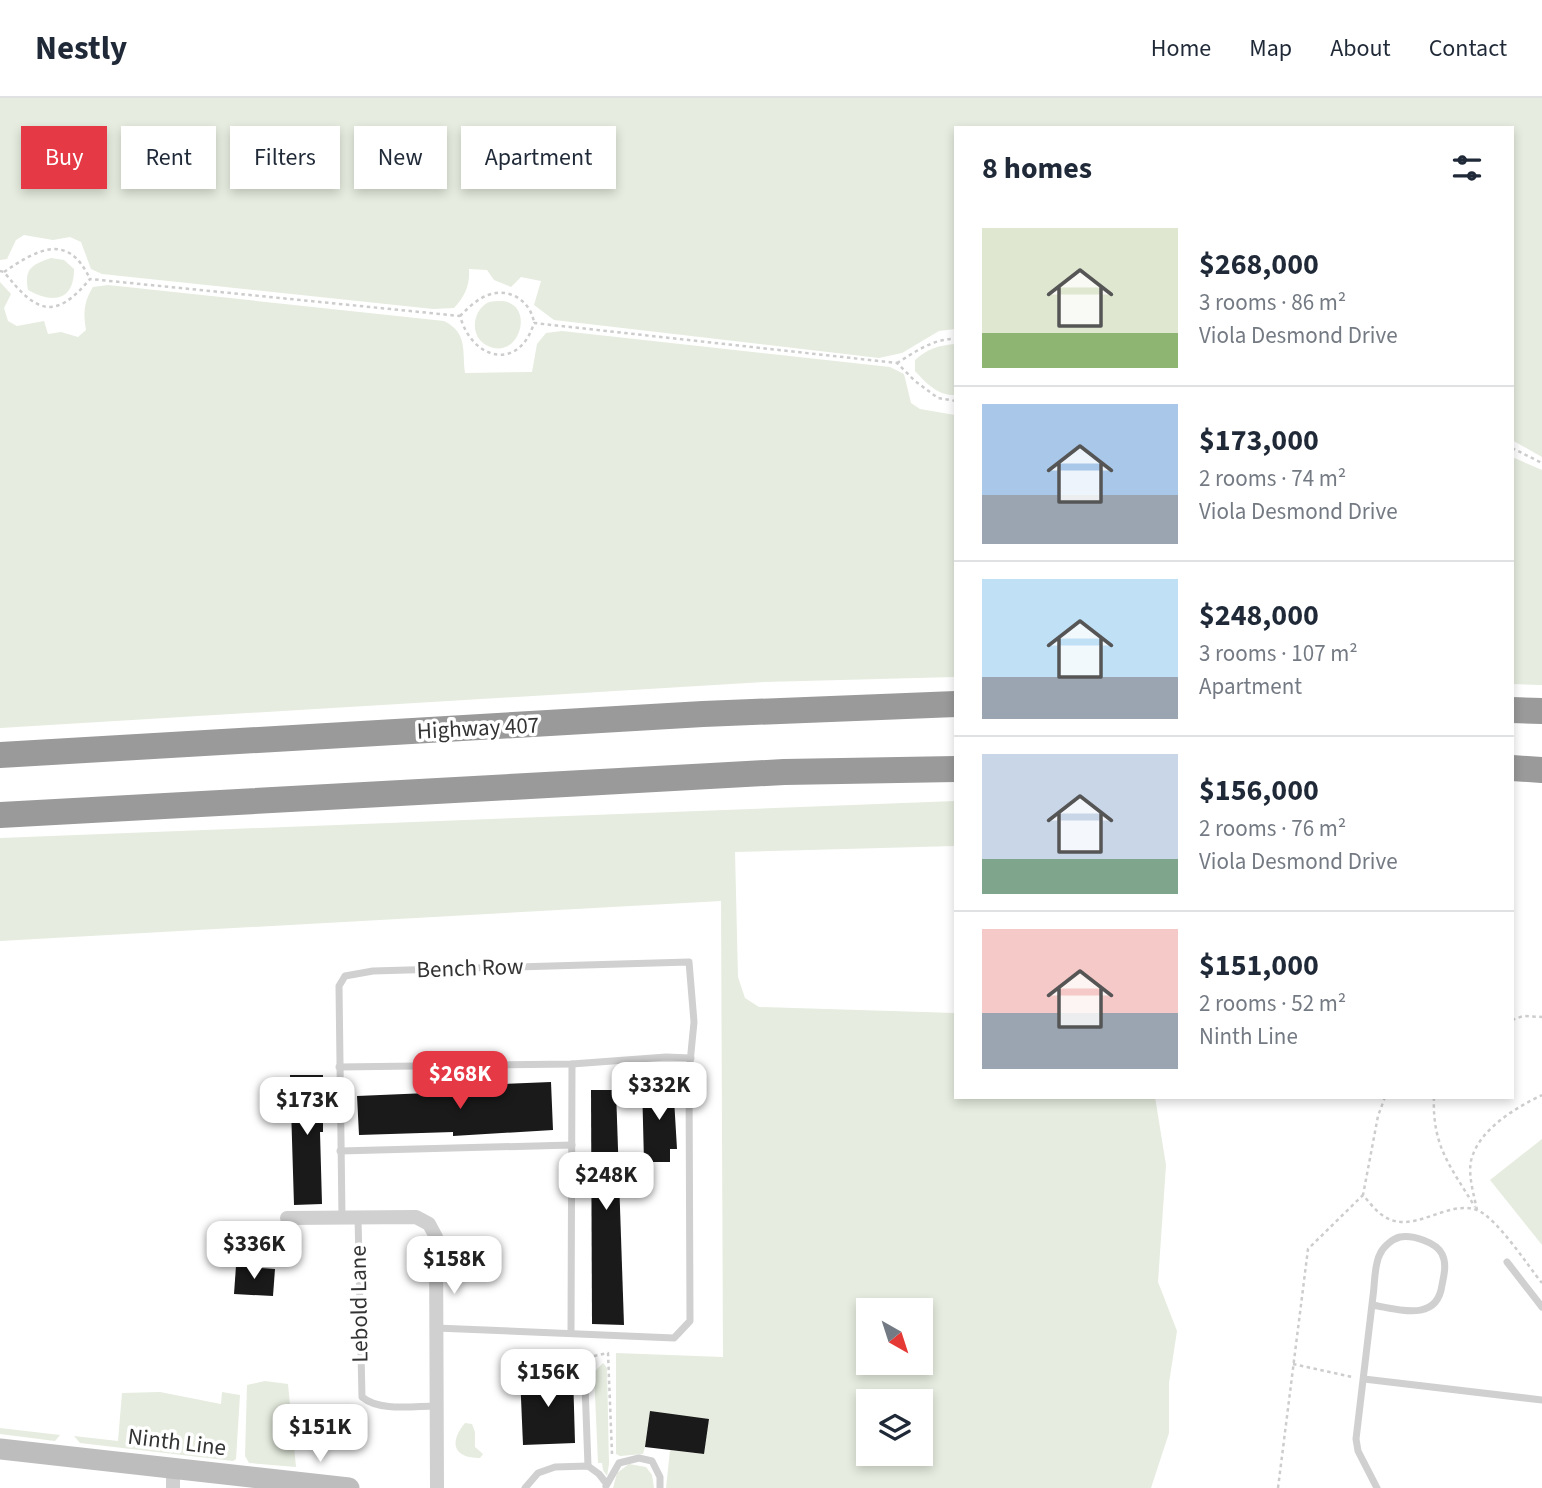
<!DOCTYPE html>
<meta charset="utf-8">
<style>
body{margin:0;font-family:"Source Sans 3",sans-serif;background:#f6f6f7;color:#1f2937;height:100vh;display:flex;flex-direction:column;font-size:26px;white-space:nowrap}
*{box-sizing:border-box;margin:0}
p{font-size:23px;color:#747a83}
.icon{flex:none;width:38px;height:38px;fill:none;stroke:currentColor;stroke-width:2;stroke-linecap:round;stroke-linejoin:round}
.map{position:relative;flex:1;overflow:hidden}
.sheet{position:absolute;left:954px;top:28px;width:560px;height:973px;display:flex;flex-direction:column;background:#fff;border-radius:0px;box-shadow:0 4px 10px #0003}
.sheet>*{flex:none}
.top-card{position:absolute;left:21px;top:28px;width:665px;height:63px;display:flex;gap:14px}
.needle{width:46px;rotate:141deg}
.fabs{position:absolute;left:856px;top:1200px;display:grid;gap:14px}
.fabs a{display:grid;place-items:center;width:77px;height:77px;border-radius:0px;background:#fff;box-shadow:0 4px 10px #0003;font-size:35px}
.price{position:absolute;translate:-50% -60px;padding:0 16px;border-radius:14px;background:#fff;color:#222;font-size:23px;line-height:46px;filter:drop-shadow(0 2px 4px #0008)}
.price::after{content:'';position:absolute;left:50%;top:42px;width:21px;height:16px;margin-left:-10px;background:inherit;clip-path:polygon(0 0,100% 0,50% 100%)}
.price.current{background:#e63946;color:#fff}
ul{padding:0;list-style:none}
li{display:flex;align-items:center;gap:21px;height:175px;padding:0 28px}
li+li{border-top:2px solid #e0e1e3}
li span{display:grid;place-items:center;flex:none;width:196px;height:140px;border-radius:0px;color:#555}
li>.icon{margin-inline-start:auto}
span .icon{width:84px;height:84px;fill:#fffc;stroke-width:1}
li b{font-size:30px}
h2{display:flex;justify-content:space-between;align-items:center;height:84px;padding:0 28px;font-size:30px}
.chip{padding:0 24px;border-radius:0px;background:#fff;box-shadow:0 4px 10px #0003;font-size:24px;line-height:63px}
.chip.current{background:#e63946;color:#fff}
header{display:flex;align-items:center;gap:42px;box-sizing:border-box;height:98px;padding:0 35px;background:#fff;border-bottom:2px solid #e0e1e3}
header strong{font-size:33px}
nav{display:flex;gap:38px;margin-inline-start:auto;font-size:24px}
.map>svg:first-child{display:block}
.green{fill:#e6ecdf;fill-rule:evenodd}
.building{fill:#1a1a1a}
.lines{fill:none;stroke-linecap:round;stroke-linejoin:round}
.path{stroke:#cdcdcd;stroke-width:2.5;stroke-dasharray:3.5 3.5;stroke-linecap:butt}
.service{stroke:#d0d0d0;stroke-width:7}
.minor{stroke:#d0d0d0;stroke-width:14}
.secondary{stroke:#bdbdbd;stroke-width:21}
.motorway{stroke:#9a9a9a;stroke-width:26}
.labels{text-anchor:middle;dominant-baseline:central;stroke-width:7;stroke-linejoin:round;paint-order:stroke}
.street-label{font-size:23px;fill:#333;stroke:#fff}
</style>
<header>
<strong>Nestly</strong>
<nav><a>Home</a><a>Map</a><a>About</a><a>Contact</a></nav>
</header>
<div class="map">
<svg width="1542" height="1390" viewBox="0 0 1542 1390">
<rect width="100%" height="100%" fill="#fff"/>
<g class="green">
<path d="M0 0H1542V359L1512 342V30H956L955 231 939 233 902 255 879 260 554 222 534 207 541 183 521 179 511 189 494 182 487 172 469 171C470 187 465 198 454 210L433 211 102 176 91 171 81 144 70 139 53 142 24 137 16 142 7 161 0 162Z"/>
<path d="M51 160 64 162 74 171C74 203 53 206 28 192 24 171 31 167 51 160Z"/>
<path d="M0 184 11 196 4 210 8 223 17 228 44 223 48 236 61 234 78 239 86 232C83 215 84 203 93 189L108 187 444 223C468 235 462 252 465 275L532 274 537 246 546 235 562 233 890 269 904 276 911 305 920 311 955 317V579L764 584 0 630Z"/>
<path d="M503 203C536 207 519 265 486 247 470 238 472 214 487 205 491 203 498 203 503 203Z"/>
<path d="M955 246V297C938 298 926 285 915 273V262C927 251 940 247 955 246Z"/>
<polygon points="1512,359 1542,372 1542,587 1512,586"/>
<path d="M955 703V748L735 754 738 879 745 900 759 909 955 915 956 999H1155L1166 1067 1158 1184 1177 1233 1169 1285V1335L1151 1390H666L670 1352 703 1356 708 1321 645 1349 643 1356 620 1358 616 1356V1255L723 1259 721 803 0 843V740ZM868 1213H920V1265H868ZM868 1304H920V1356H868Z"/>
<polygon points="1542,1041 1542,1147 1490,1082"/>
<polygon points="603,1265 607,1270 609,1366 607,1378 603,1372 602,1365 598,1365 594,1274"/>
<polygon points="265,1283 288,1286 296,1369 249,1365 245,1358 247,1287"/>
<polygon points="160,1294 221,1306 222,1294 240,1297 236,1361 233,1363 80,1345 74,1338 118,1343 122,1295"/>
<path d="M465 1325 472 1326 475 1334V1349L483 1356 480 1360C453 1360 449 1344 465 1325Z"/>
<polygon points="0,1330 60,1337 55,1343 0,1336"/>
<polygon points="629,1366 646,1369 652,1377 654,1390 613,1390 617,1375"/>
</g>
<g class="building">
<polygon points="290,977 323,977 323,1034 320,1034 322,1106 294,1107"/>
<polygon points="551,984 553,1032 453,1038 453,1034 359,1037 357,998 451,994 451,988"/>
<polygon points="673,984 677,1051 670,1051 670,1064 644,1064 642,985"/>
<polygon points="591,992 616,992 624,1227 592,1226"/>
<polygon points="236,1168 275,1171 273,1198 234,1196"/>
<polygon points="573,1275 575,1345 523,1347 520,1277"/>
<polygon points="650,1313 709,1321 704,1356 645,1349"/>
</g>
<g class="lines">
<g class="path">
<path d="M0 173 4 174C36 214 54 224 90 181L460 218C472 262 519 274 534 225L897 265 915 283 938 300 956 303"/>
<path d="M4 174C38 151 68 134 90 181"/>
<path d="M460 218C468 210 477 201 488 197 509 189 531 203 534 225"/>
<path d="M897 265C915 254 934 240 956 241"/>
<polyline points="1512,350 1542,365"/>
<polyline points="1512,922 1523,918 1542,919"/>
<path d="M1385 999 1378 1018 1363 1097C1369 1104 1375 1112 1382 1117 1412 1139 1446 1101 1477 1112 1497 1120 1528 1168 1542 1185"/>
<path d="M1434 999C1432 1049 1451 1069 1475 1109"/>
<path d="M1477 1112C1474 1097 1468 1078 1471 1063 1478 1032 1515 1010 1542 997"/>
<polyline points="594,1258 608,1255 612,1356"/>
<polyline points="1293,1266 1352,1279"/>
<polyline points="1278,1390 1308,1151 1363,1097"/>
</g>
<g class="service">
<polyline points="339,969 572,966 666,959 691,960"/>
<polyline points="340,1053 572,1047"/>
<polyline points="342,1119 339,888 345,878 373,873 689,864 694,924 689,975 690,1223 674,1240 436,1230"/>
<path d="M358 1119 362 1299C380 1314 413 1308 437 1308"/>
<polyline points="1507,1164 1542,1209"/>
<path d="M1372 1207C1398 1211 1437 1225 1442 1187 1444 1177 1447 1166 1442 1156 1436 1144 1413 1137 1400 1139 1392 1141 1383 1149 1380 1156 1374 1167 1375 1185 1373 1198 1367 1246 1362 1293 1356 1341L1358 1353 1377 1390"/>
<polyline points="571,1235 572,966"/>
<polyline points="545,1262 584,1260 588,1368"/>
<polyline points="1364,1281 1542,1302"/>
<polyline points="606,1388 619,1365 639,1360 652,1363 660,1379 660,1390"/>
<polyline points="525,1390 538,1375 555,1369 588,1368 599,1376 606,1385"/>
</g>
<g class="minor">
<polyline points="287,1120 416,1119 429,1126 436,1139 437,1390"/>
<polyline points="173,1370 173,1390"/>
</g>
<polyline class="secondary" points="0,1351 349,1390"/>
<g class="motorway">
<polyline points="1512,612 1542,613"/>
<polyline points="0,657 703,616 956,606"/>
<polyline points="1512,670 1542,672"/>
<polyline points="0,717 784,674 956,671"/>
</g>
</g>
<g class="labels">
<g class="street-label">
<text transform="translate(478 630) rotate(-3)">Highway 407</text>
<text transform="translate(470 870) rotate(-2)">Bench Row</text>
<text transform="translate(359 1206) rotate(-91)">Lebold Lane</text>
<text transform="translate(177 1344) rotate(7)">Ninth Line</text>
</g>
</g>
</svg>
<div class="fabs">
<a><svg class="needle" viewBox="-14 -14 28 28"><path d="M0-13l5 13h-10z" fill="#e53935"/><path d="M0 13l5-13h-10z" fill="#747a83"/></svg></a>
<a><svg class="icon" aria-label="layers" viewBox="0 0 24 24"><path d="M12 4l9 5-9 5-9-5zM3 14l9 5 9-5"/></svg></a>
</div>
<b class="price current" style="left:460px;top:1013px">$268K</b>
<b class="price" style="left:659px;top:1024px">$332K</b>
<b class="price" style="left:307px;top:1039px">$173K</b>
<b class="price" style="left:606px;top:1114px">$248K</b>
<b class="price" style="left:254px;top:1183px">$336K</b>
<b class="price" style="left:454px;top:1198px">$158K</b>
<b class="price" style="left:548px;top:1311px">$156K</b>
<b class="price" style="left:320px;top:1366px">$151K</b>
<div class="top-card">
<a class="chip current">Buy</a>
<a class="chip">Rent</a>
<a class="chip">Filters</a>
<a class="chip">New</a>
<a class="chip">Apartment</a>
</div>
<section class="sheet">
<h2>8 homes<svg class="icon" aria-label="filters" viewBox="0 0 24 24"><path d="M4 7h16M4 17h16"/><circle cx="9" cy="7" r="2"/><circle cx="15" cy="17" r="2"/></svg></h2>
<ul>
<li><span style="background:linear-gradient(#dfe7d0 75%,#8fb573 0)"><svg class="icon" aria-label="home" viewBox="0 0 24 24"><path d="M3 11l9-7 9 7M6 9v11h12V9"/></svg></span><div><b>$268,000</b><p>3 rooms · 86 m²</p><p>Viola Desmond Drive</p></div></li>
<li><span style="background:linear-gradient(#a9c7e8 65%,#9aa5b1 0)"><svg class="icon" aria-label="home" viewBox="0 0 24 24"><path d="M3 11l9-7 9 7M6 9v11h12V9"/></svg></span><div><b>$173,000</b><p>2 rooms · 74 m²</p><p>Viola Desmond Drive</p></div></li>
<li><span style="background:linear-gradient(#bfe0f5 70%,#9aa5b1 0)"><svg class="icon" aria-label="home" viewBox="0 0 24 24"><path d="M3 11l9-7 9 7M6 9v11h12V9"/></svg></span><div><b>$248,000</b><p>3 rooms · 107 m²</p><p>Apartment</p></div></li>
<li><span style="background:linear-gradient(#c9d6e8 75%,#7fa58c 0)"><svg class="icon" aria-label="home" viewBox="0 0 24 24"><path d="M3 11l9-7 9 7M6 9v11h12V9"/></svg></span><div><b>$156,000</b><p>2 rooms · 76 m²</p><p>Viola Desmond Drive</p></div></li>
<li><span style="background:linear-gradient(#f6c9c9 60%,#9aa5b1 0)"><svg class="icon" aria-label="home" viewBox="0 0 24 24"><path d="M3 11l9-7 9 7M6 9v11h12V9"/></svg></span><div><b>$151,000</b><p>2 rooms · 52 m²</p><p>Ninth Line</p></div></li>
</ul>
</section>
</div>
